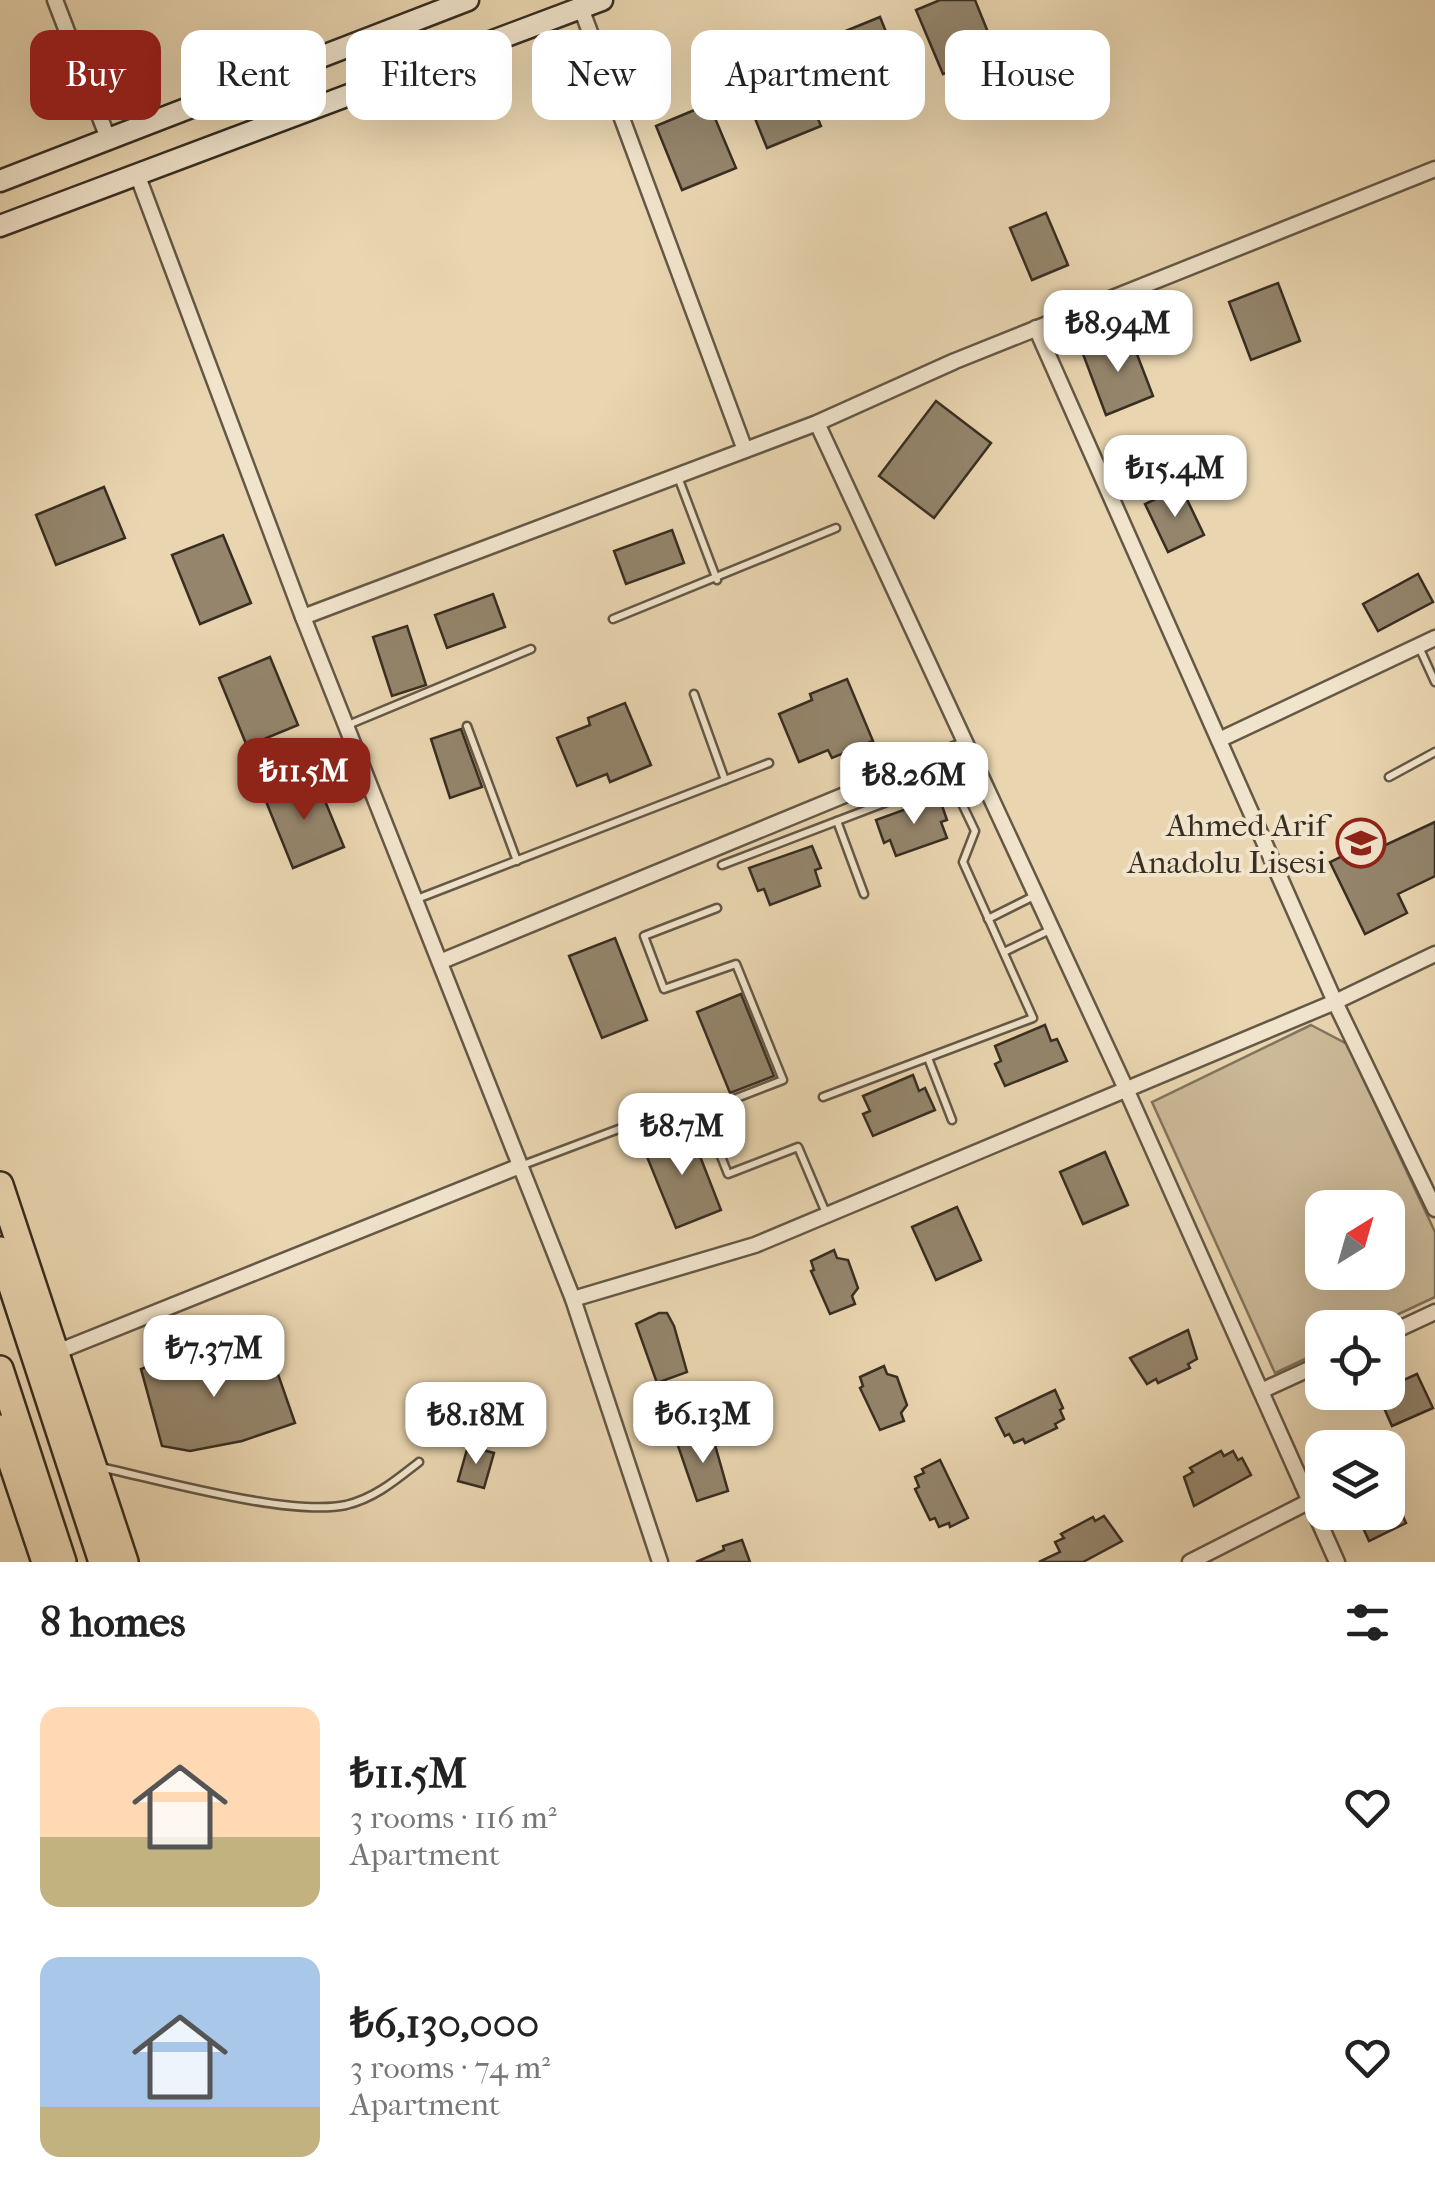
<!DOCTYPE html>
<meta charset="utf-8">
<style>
body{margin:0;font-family:"IM FELL French Canon",serif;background:#f2f2f2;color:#222;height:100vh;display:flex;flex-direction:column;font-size:38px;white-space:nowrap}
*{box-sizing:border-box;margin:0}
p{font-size:32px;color:#767676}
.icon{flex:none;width:55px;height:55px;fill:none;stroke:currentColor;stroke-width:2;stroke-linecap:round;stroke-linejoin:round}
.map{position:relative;height:1562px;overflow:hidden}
.details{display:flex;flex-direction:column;background:#fff;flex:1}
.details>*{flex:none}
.hud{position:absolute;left:30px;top:30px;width:1375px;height:90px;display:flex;gap:20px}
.needle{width:65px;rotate:37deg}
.tools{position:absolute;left:1305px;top:1190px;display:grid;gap:20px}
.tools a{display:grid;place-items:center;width:100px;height:100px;border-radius:20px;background:#fff;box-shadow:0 10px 40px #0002;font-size:50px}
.price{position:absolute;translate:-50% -85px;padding:0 22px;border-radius:20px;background:#fff;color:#222;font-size:32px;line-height:65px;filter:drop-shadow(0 2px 5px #0008)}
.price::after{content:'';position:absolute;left:50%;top:60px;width:30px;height:22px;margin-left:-15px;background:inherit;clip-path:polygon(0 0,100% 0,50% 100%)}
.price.current{background:#8f2418;color:#fff}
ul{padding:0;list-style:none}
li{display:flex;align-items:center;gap:30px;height:250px;padding:0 40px}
li span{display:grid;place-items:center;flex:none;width:280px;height:200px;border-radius:20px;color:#555}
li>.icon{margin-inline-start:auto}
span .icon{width:120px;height:120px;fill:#fffc;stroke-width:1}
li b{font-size:42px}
h2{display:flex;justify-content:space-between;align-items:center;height:120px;padding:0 40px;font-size:42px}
.tag{padding:0 35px;border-radius:20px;background:#fff;box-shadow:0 10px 40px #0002;font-size:35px;line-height:90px}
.tag.current{background:#8f2418;color:#fff}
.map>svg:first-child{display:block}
.green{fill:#cbb998;stroke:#82745d;stroke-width:2.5;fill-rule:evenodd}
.building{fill:#94856c;stroke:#382e22;stroke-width:2.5}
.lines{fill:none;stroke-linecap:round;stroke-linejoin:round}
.lane-casing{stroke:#645846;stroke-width:11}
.street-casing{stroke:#645846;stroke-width:19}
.secondary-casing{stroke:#382e22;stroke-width:25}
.highway-casing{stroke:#382e22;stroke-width:30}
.lane{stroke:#f1e4cc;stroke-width:6}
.street{stroke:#f1e4cc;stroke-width:14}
.secondary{stroke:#f1e4cc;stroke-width:20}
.highway{stroke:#e9d5b0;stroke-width:25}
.labels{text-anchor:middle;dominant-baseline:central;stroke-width:8;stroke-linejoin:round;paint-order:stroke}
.poi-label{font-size:32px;fill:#382e22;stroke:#f1e4cc;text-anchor:end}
</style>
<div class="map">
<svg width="1435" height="1562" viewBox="0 0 1435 1562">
<rect width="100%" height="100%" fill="#e9d5b0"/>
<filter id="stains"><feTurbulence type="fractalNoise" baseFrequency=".002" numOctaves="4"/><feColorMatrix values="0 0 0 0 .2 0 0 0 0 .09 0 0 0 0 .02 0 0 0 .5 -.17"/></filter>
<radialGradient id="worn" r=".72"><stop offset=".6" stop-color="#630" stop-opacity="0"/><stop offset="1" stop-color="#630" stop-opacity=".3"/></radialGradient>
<path class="green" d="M1311 1025 1347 1044 1435 1232V1297L1371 1327 1322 1328V1351L1275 1373 1152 1102ZM1322 1208H1388V1272H1322Z"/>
<g class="building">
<polygon points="940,0 975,0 996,52 943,74 916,10"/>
<polygon points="880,17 906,81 853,103 826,39"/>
<polygon points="794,62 821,126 767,148 741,84"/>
<polygon points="709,104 736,168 682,190 656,126"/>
<polygon points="1046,213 1068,265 1032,280 1010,228"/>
<polygon points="1278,283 1300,341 1251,360 1229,302"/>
<polygon points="1130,336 1153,396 1106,415 1083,354"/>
<polygon points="936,401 991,443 934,518 879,476"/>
<polygon points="104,487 125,538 56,565 36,515"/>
<polygon points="1181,487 1204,535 1168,552 1145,504"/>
<polygon points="672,530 684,563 626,584 614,551"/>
<polygon points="223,535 251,603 200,624 172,555"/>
<polygon points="1418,574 1433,602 1378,631 1363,604"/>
<polygon points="493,594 505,627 447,648 435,615"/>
<polygon points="407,626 426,685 392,696 373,637"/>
<polygon points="270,657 298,725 247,746 219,678"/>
<polygon points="847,679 873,741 832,758 828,750 799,762 779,714 812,700 810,694"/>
<polygon points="625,703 651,765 610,782 607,774 577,786 557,738 590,725 588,718"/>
<polygon points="461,729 482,787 450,798 431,739"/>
<polygon points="316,779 344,847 293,868 265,799"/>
<polygon points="939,797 947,820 941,822 947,838 896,856 890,840 884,843 876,820"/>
<polygon points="1435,822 1435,876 1398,894 1407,913 1365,934 1330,862 1374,841 1377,849"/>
<polygon points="812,846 821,868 815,870 820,886 770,905 764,889 758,891 749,868"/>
<polygon points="615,938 647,1020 602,1038 569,956"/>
<polygon points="741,994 774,1076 730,1093 697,1012"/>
<polygon points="1045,1025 1051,1041 1057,1039 1067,1061 1005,1086 995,1064 1001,1061 995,1046"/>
<polygon points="913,1075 919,1091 925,1088 935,1110 873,1136 863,1114 870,1111 863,1096"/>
<polygon points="689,1128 721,1210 676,1228 643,1147"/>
<polygon points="1105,1152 1128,1205 1083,1224 1060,1172"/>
<polygon points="957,1207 981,1260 936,1280 912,1227"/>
<polygon points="834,1250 837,1258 848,1260 858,1288 852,1296 855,1304 830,1314 811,1271 814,1270 811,1261"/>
<polygon points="659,1313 667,1313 674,1326 687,1372 657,1383 636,1324"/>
<polygon points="1188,1330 1197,1359 1188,1364 1190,1368 1158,1383 1156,1379 1147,1384 1130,1358"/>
<polygon points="209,1343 218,1373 271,1354 295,1423 242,1441 190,1451 162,1446 141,1369"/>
<polygon points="884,1366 887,1374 897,1377 907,1405 901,1413 904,1421 880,1430 860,1388 863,1386 860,1377"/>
<polygon points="1417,1374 1433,1408 1392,1426 1377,1392 1388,1392 1388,1387"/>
<polygon points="1055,1390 1063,1408 1060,1410 1064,1419 1055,1424 1057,1428 1025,1443 1023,1439 1014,1443 1009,1434 1005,1436 996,1418"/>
<polygon points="427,1403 459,1413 454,1430 421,1421"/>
<polygon points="699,1432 707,1432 715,1445 728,1491 697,1501 677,1443"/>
<polygon points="468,1446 494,1453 484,1488 458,1481"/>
<polygon points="1221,1451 1224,1456 1233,1451 1238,1460 1242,1458 1251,1475 1194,1506 1184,1477 1193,1472 1190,1468"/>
<polygon points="940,1460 968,1518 950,1527 949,1523 939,1527 935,1518 930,1520 915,1489 919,1487 915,1477 924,1473 922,1469"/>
<polygon points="1388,1483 1406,1523 1369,1541 1356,1512 1388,1512"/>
<polygon points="1104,1516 1122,1541 1083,1562 1039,1562 1060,1552 1055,1542 1064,1538 1061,1534 1093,1517 1095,1521"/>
<polygon points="742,1540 750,1562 696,1562 724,1550 723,1546"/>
</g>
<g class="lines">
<g class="lane-casing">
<g id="lane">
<polyline points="678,477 717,580"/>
<polyline points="613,619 836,528"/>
<polyline points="1419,647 1435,682"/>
<polyline points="694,694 725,780"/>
<polyline points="348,725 531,649"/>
<polyline points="467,726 517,861"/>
<polyline points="1389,777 1435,752"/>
<polyline points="837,821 864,894"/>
<polyline points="722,865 934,784 956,791 975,831 963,862 1033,1018 823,1097"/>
<polyline points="417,899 769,763"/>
<polyline points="717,908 644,936 664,989 736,964 783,1080 703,1111 728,1174 798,1147 826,1213"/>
<polyline points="988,919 1036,895"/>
<polyline points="1004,952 1052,929"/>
<polyline points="928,1058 952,1120"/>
<polyline points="523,1165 648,1118"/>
<path d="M100 1467C160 1480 290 1517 346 1505 375 1498 396 1480 419 1462"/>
</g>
</g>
<g class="street-casing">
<g id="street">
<polyline points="55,0 109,141"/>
<polyline points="581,8 745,450"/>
<polyline points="137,174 303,617 573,1299 660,1562"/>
<polyline points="1036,328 1335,1002 1435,1209"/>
<polyline points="817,423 1126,1089 1337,1562"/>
<polyline points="303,617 817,423 955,361 1435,169"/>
<polyline points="1219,740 1435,638"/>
<polyline points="442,961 966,745"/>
<polyline points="573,1299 755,1245 1335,1002 1435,954"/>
<polyline points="1388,1334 1435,1312"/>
<polyline points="57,1352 520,1166"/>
<polyline points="1261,1391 1322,1363"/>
<polyline points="1190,1562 1310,1501"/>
</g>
</g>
<g class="secondary-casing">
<g id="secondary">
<polyline points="0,181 468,0"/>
<polyline points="0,226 602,0"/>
</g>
</g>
<g class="highway-casing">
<g id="highway">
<polyline points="0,1185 125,1562"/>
<polyline points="0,1250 102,1562"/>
<polyline points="0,1369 63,1562"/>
<polyline points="0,1428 45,1562"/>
</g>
</g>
<use href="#lane" class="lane"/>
<use href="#street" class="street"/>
<use href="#secondary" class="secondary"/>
<use href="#highway" class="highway"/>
</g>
<defs>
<g id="school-ring" transform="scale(2.5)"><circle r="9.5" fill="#f1e4cc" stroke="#8f2418" stroke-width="1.5"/><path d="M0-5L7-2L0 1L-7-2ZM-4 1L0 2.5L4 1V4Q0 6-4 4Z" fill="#8f2418"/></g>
</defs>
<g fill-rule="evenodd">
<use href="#school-ring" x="1361" y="843"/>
</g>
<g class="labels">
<g class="poi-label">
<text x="1326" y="825">Ahmed Arif<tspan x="1326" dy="37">Anadolu Lisesi</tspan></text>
</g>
</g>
<rect width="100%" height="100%" filter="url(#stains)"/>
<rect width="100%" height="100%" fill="url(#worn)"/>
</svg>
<div class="tools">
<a><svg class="needle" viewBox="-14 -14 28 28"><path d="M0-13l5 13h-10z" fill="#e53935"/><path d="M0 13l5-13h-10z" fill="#767676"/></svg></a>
<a><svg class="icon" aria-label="locate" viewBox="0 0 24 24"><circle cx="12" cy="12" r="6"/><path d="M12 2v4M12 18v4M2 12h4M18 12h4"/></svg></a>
<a><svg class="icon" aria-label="layers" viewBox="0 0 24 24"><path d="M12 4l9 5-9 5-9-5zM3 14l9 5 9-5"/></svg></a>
</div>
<b class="price" style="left:1118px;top:375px">₺8.94M</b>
<b class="price" style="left:1175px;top:520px">₺15.4M</b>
<b class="price current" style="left:304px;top:823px">₺11.5M</b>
<b class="price" style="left:914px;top:827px">₺8.26M</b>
<b class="price" style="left:682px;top:1178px">₺8.7M</b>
<b class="price" style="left:214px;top:1400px">₺7.37M</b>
<b class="price" style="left:703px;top:1466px">₺6.13M</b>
<b class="price" style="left:476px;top:1467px">₺8.18M</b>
<div class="hud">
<a class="tag current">Buy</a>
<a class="tag">Rent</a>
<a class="tag">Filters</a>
<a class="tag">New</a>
<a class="tag">Apartment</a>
<a class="tag">House</a>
</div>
</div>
<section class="details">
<h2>8 homes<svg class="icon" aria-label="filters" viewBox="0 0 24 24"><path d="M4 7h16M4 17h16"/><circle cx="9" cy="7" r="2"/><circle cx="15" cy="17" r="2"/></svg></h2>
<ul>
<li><span style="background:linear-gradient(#ffd9b3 65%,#c2b280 0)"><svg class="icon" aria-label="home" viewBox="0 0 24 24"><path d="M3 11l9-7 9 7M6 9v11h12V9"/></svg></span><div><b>₺11.5M</b><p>3 rooms · 116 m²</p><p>Apartment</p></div><svg class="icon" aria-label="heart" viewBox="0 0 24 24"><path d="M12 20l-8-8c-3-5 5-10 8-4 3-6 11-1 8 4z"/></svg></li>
<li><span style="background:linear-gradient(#a9c7e8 75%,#c2b280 0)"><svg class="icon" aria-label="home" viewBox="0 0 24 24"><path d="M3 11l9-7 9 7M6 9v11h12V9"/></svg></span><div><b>₺6,130,000</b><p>3 rooms · 74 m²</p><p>Apartment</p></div><svg class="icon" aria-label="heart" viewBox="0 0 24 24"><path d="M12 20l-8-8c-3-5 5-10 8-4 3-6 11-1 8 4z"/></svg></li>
</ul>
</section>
